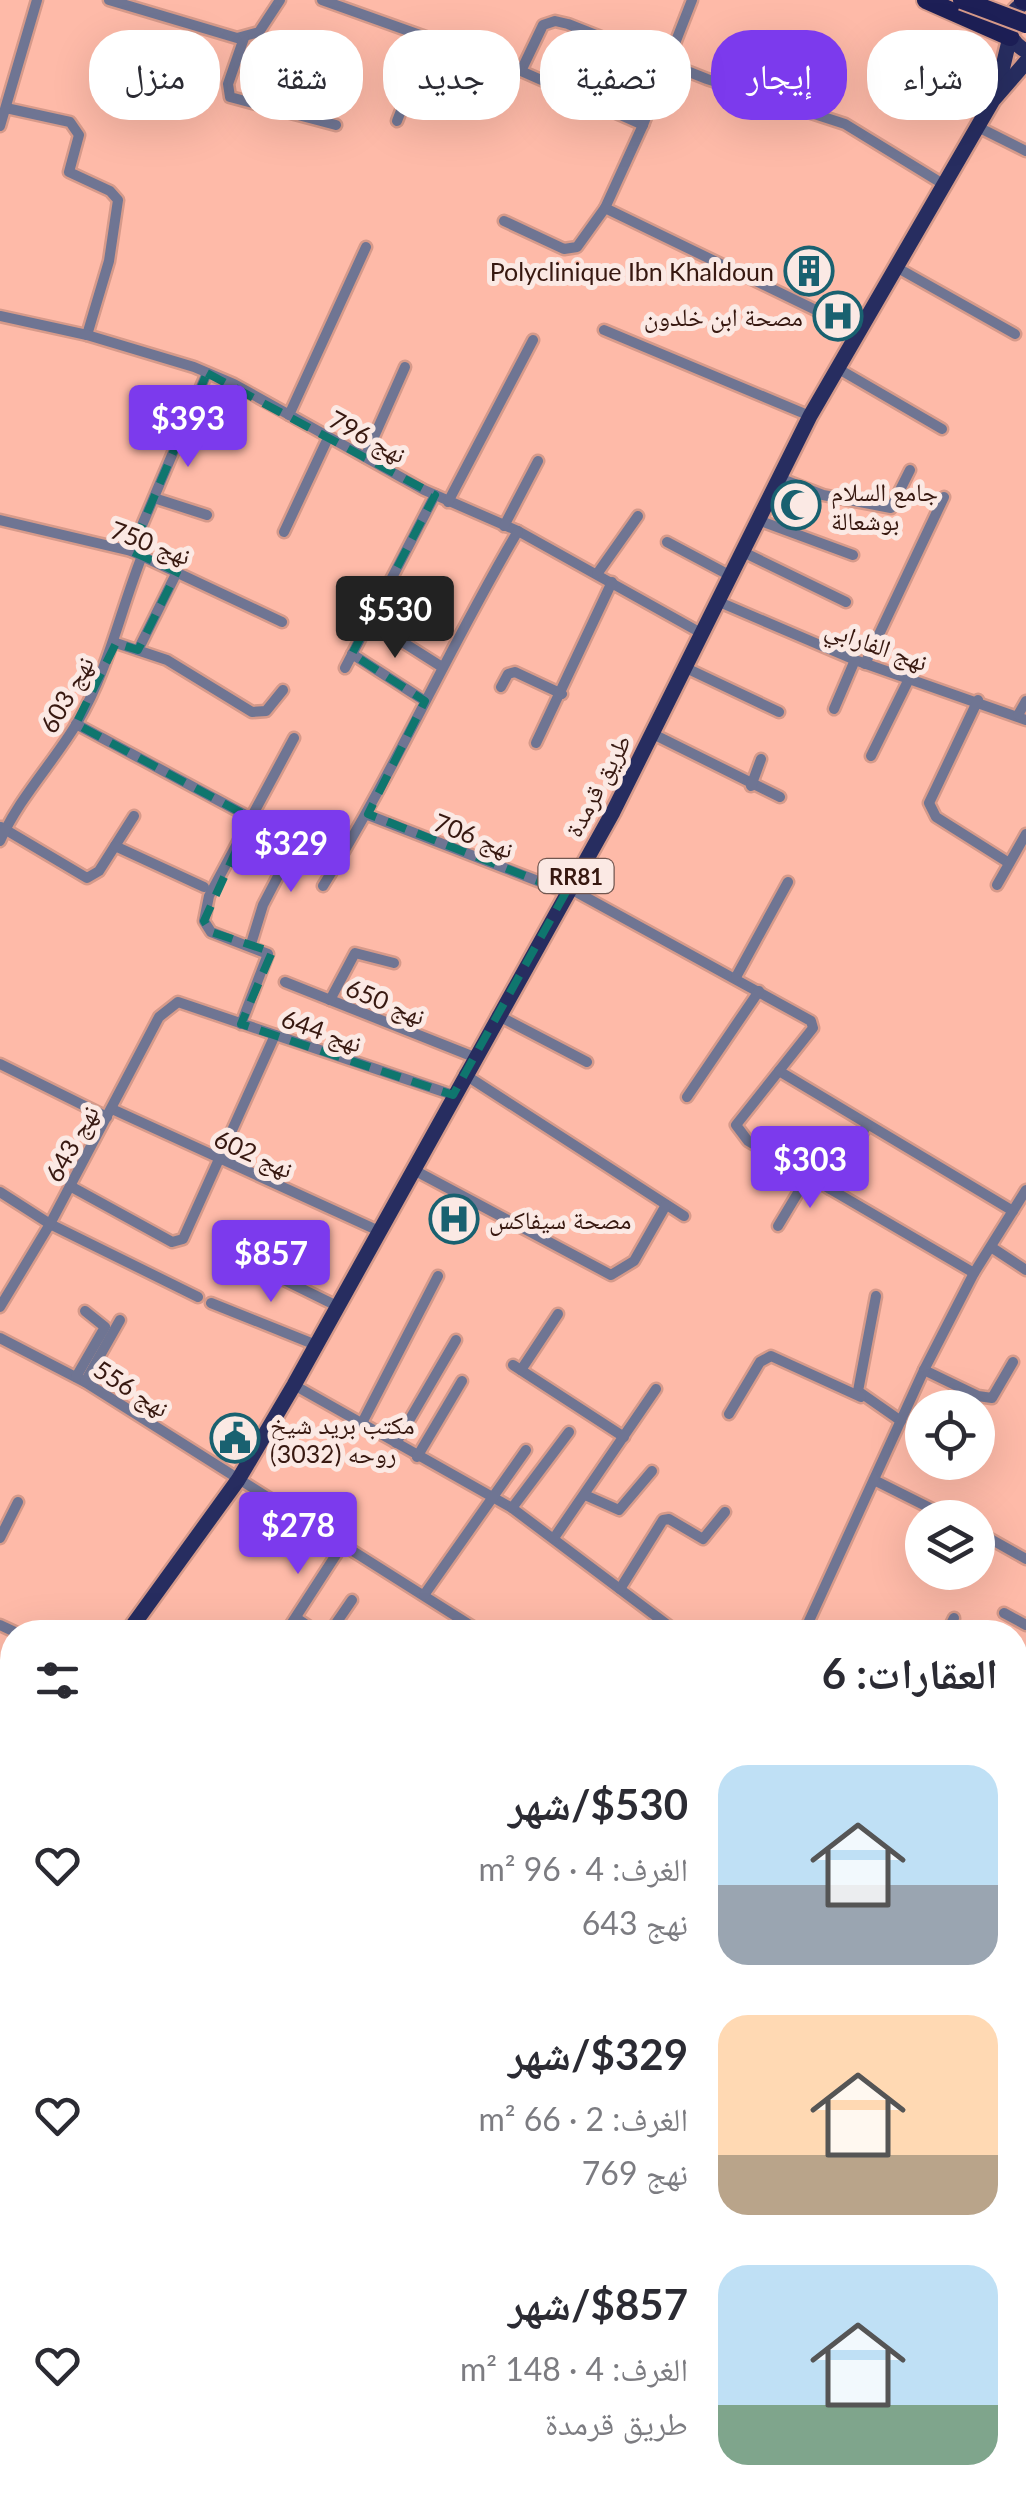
<!DOCTYPE html>
<html lang="ar">
<meta charset="utf-8">
<style>
body{margin:0;font-family:Lato,"Noto Naskh Arabic",sans-serif;background:#f2f2f3;color:#2b2b33;direction:rtl;height:100vh;display:flex;flex-direction:column;font-size:38px;white-space:nowrap}
*{box-sizing:border-box;margin:0}
p{font-size:32px;color:#7c7c81}
.icon{flex:none;width:55px;height:55px;fill:none;stroke:currentColor;stroke-width:2;stroke-linecap:round;stroke-linejoin:round}
.map{position:relative;flex:1;overflow:hidden;direction:ltr}
.sheet{position:absolute;left:0px;top:1620px;width:1028px;height:890px;display:flex;flex-direction:column;background:#fff;border-radius:40px 40px 0 0;box-shadow:0 10px 40px #0002;direction:rtl}
.sheet>*{flex:none}
.hud{position:absolute;left:30px;top:30px;width:968px;height:90px;direction:rtl;display:flex;gap:20px}
.buttons{position:absolute;left:905px;top:1390px;display:grid;gap:20px}
.buttons a{display:grid;place-items:center;width:90px;height:90px;border-radius:50%;background:#fff;box-shadow:0 10px 40px #0002;font-size:50px}
.price{position:absolute;translate:-50% -85px;padding:0 22px;border-radius:10px;background:#7c3aed;color:#fff;font-size:32px;line-height:65px;filter:drop-shadow(0 2px 5px #0008)}
.price::after{content:'';position:absolute;left:50%;top:60px;width:30px;height:22px;margin-left:-15px;background:inherit;clip-path:polygon(0 0,100% 0,50% 100%)}
.price.selected{background:#222;color:#fff}
ul{padding:0;list-style:none}
li{display:flex;align-items:center;gap:30px;height:250px;padding:0 30px}
li span{display:grid;place-items:center;flex:none;width:280px;height:200px;border-radius:30px;color:#555}
li>.icon{margin-inline-start:auto}
span .icon{width:120px;height:120px;fill:#fffc;stroke-width:1}
li b{font-size:42px}
h2{display:flex;justify-content:space-between;align-items:center;height:120px;padding:0 30px;font-size:42px}
.chip{padding:0 35px;border-radius:40px;background:#fff;box-shadow:0 10px 40px #0002;font-size:35px;line-height:90px}
.chip.selected{background:#7c3aed;color:#fff}
.map>svg:first-child{display:block}
.lines{fill:none;stroke-linecap:round;stroke-linejoin:round}
.minor-casing{stroke:#d69a8a;stroke-width:15}
.tertiary-casing{stroke:#d69a8a;stroke-width:18}
.secondary-casing{stroke:#d69a8a;stroke-width:19}
.primary-casing{stroke:#d69a8a;stroke-width:20}
.trunk-casing{stroke:#d69a8a;stroke-width:22}
.minor{stroke:#6f7593;stroke-width:10}
.tertiary{stroke:#6f7593;stroke-width:12}
.secondary{stroke:#444b76;stroke-width:14}
.primary{stroke:#272d60;stroke-width:15}
.trunk{stroke:#1d1f56;stroke-width:18}
.trunk-bridge-casing{stroke:#d69a8a;stroke-width:22;stroke-linecap:butt}
.trunk-bridge{stroke:#1d1f56;stroke-width:18}
.marked{fill:none;stroke:#0f766e;stroke-width:8;stroke-dasharray:20 12;stroke-linejoin:round}
.labels{text-anchor:middle;dominant-baseline:central;stroke-width:10;stroke-linejoin:round;paint-order:stroke}
.shield{fill:#fbe9e4;stroke:#725750;stroke-width:2.5}
.shield-label{font-size:22px;font-weight:bold;fill:#371810}
.poi-label{font-size:25px;fill:#371810;stroke:#fbe9e4;text-anchor:start}
.street-label{font-size:25px;fill:#371810;stroke:#fbe9e4}
</style>
<div class="map">
<svg width="1026" height="2510" viewBox="0 0 1026 2510">
<rect width="100%" height="100%" fill="#febaa8"/>
<g class="lines">
<g class="minor-casing">
<g id="minor">
<polyline points="109,0 237,38 259,32 280,0"/>
<polyline points="322,0 521,71 543,25 555,21 568,24 707,79 845,124 943,184"/>
<polyline points="244,38 228,84 230,97 336,125"/>
<polyline points="521,71 643,125 692,0"/>
<polyline points="6,108 70,122 79,135 69,172 110,191 118,200 109,261 87,335"/>
<polyline points="397,121 429,39"/>
<polyline points="0,126 37,0"/>
<polyline points="978,127 1026,151"/>
<polyline points="605,208 859,331"/>
<polyline points="504,221 564,249 577,247 605,208 643,125"/>
<polyline points="896,267 1015,334"/>
<polyline points="0,316 87,335 194,367 234,384 424,490 518,531 701,633"/>
<polyline points="604,330 810,416"/>
<polyline points="837,368 942,429"/>
<polyline points="289,415 366,247"/>
<polyline points="365,457 405,367"/>
<polyline points="779,478 823,495 891,508 910,470"/>
<polyline points="154,498 207,515"/>
<polyline points="448,502 533,340"/>
<polyline points="0,520 131,551 282,622"/>
<polyline points="758,520 853,555"/>
<polyline points="504,526 538,461"/>
<polyline points="284,532 328,438"/>
<polyline points="667,542 729,575"/>
<polyline points="131,551 207,373"/>
<polyline points="741,551 846,602"/>
<polyline points="597,574 638,516"/>
<polyline points="717,601 855,660 1026,720"/>
<polyline points="371,622 442,667"/>
<polyline points="116,643 167,660 252,712 266,711 283,690"/>
<polyline points="138,650 177,572"/>
<polyline points="352,654 425,701"/>
<polyline points="865,664 944,497"/>
<polyline points="684,667 779,712"/>
<polyline points="345,668 435,495"/>
<polyline points="501,687 508,674 515,672 562,694"/>
<polyline points="978,700 929,803 936,817 1009,863"/>
<polyline points="834,709 855,660"/>
<polyline points="1018,715 1026,701"/>
<polyline points="76,724 251,818"/>
<polyline points="653,734 780,797"/>
<polyline points="536,743 612,582"/>
<polyline points="871,756 909,679"/>
<polyline points="751,786 761,759"/>
<polyline points="368,815 566,892"/>
<polyline points="1,827 87,878 99,871 134,816"/>
<path d="M0 841C19 798 53 763 77 723 109 669 119 614 142 556"/>
<polyline points="115,846 204,887"/>
<polyline points="997,885 1026,834"/>
<path d="M323 886C395 771 449 647 518 531"/>
<polyline points="569,888 811,1021 813,1028 736,1125 748,1141 974,1273"/>
<polyline points="251,944 263,905 300,834"/>
<polyline points="736,977 788,882"/>
<polyline points="285,982 474,1057"/>
<polyline points="330,1000 355,953 394,963"/>
<polyline points="497,1015 587,1062"/>
<polyline points="241,1024 268,954 211,932 204,921 209,896 294,738"/>
<polyline points="0,1064 107,1117"/>
<polyline points="779,1071 1013,1211"/>
<polyline points="464,1074 684,1216"/>
<polyline points="687,1097 759,991"/>
<polyline points="112,1109 379,1231"/>
<polyline points="412,1169 611,1275 634,1261 666,1205"/>
<polyline points="70,1186 172,1242 183,1239 275,1035"/>
<polyline points="830,1189 867,1125"/>
<polyline points="0,1192 50,1224 198,1297"/>
<polyline points="778,1226 808,1176"/>
<polyline points="991,1247 1026,1270"/>
<polyline points="229,1253 337,1306"/>
<polyline points="876,1296 858,1391 901,1421"/>
<polyline points="211,1303 316,1345"/>
<polyline points="0,1307 50,1224 159,1017 178,1002 453,1095"/>
<polyline points="0,1338 85,1382 481,1632"/>
<polyline points="513,1365 624,1437"/>
<polyline points="521,1370 558,1314"/>
<polyline points="924,1370 978,1396 992,1398 1013,1362"/>
<polyline points="76,1377 105,1327 85,1311"/>
<polyline points="85,1382 120,1320"/>
<polyline points="294,1385 512,1508 677,1632"/>
<polyline points="729,1414 760,1362 771,1356 861,1397"/>
<polyline points="363,1421 438,1276"/>
<polyline points="396,1443 456,1340"/>
<polyline points="417,1457 462,1381"/>
<polyline points="874,1480 950,1518"/>
<polyline points="585,1495 619,1510 652,1471"/>
<polyline points="512,1508 569,1432"/>
<polyline points="978,1532 1026,1559"/>
<polyline points="0,1538 18,1502"/>
<polyline points="554,1538 656,1389"/>
<polyline points="620,1589 663,1520 669,1519 703,1539 725,1512"/>
<polyline points="424,1595 526,1450"/>
<polyline points="1004,1613 1026,1625"/>
<polyline points="296,1618 317,1632"/>
<polyline points="0,1625 15,1632"/>
<polyline points="286,1632 343,1544"/>
<polyline points="330,1632 352,1600"/>
<polyline points="576,1632 577,1631"/>
<polyline points="804,1632 924,1370 974,1273 1026,1190"/>
<polyline points="947,1632 954,1618"/>
<polyline points="1015,1684 1026,1690"/>
<polyline points="1015,1846 1026,1853"/>
<polyline points="1015,1986 1026,1993"/>
<polyline points="1015,2069 1023,2056"/>
<polyline points="1015,2255 1026,2246"/>
<polyline points="0,2312 12,2294"/>
<polyline points="1015,2477 1026,2487"/>
<polyline points="219,2498 234,2510"/>
<polyline points="663,2498 676,2510"/>
<polyline points="876,2498 887,2510"/>
<polyline points="540,2510 559,2498"/>
</g>
</g>
<g class="tertiary-casing">
<polyline id="tertiary" points="0,2496 12,2468"/>
</g>
<g class="secondary-casing">
<g id="secondary">
<polyline points="1015,1941 1026,1926"/>
<polyline points="0,2075 12,2080"/>
<polyline points="744,2498 753,2510"/>
<polyline points="688,2510 712,2498"/>
</g>
</g>
<g class="primary-casing">
<g id="primary">
<path d="M1026 2C1003 14 1003 38 1026 51"/>
<polyline points="998,87 1010,37"/>
<polyline points="128,1632 238,1480 294,1385 613,812 810,416 993,100 1026,62"/>
<polyline points="0,1860 12,1837"/>
</g>
</g>
<g class="trunk-casing">
<g id="trunk">
<polyline points="926,0 1010,37"/>
<polyline points="1023,0 1026,1"/>
</g>
</g>
<use href="#minor" class="minor"/>
<use href="#tertiary" class="tertiary"/>
<use href="#secondary" class="secondary"/>
<use href="#primary" class="primary"/>
<use href="#trunk" class="trunk"/>
<g class="trunk-bridge-casing">
<polyline id="trunk-bridge" points="962,0 1026,24"/>
</g>
<use href="#trunk-bridge" class="trunk-bridge"/>
</g>
<path class="marked" d="M207 373 435 495 352 654 425 701 368 814 566 892 453 1095 241 1024 272 952 211 932 204 921 251 818 76 724 116 643 138 650 177 572 131 551Z"/>
<defs>
<g id="building-ring" transform="scale(2.5)"><circle r="9.5" fill="#fbe9e4" stroke="#196170" stroke-width="1.5"/><path d="M-4-6H4V6H1V3H-1V6H-4ZM-2.5-4.3h1.7v1.8h-1.7ZM.8-4.3h1.7v1.8H.8ZM-2.5-1h1.7V.8h-1.7ZM.8-1h1.7V.8H.8Z" fill="#196170"/></g>
<g id="hospital-ring" transform="scale(2.5)"><circle r="9.5" fill="#fbe9e4" stroke="#196170" stroke-width="1.5"/><path d="M-5-5h3v3.5h4V-5h3V5h-3V1.5h-4V5h-3Z" fill="#196170"/></g>
<g id="mosque-ring" transform="scale(2.5)"><circle r="9.5" fill="#fbe9e4" stroke="#196170" stroke-width="1.5"/><path d="M3.5-4.9A6 6 0 1 0 3.5 4.9A5 5 0 1 1 3.5-4.9Z" fill="#196170"/></g>
<g id="civic-ring" transform="scale(2.5)"><circle r="9.5" fill="#fbe9e4" stroke="#196170" stroke-width="1.5"/><path d="M-.6-6.5H3V-4.5H.6V-3L4-1V1h2V6H-6V1h2V-1L-.6-3ZM-1.2 2.5V6h2.4V2.5Z" fill="#196170"/></g>
</defs>
<g fill-rule="evenodd">
<use href="#building-ring" x="809" y="271"/>
<use href="#hospital-ring" x="838" y="316"/>
<use href="#mosque-ring" x="796" y="505"/>
<use href="#hospital-ring" x="454" y="1219"/>
<use href="#civic-ring" x="235" y="1438"/>
</g>
<g class="labels">
<rect class="shield" x="538.5" y="859" width="75" height="34" rx="8"/>
<g class="shield-label">
<text x="576" y="876">RR81</text>
</g>
<g class="poi-label">
<text x="774" y="271" text-anchor="end">Polyclinique Ibn Khaldoun</text>
<text x="803" y="316" text-anchor="end">مصحة ابن خلدون</text>
<text x="831" y="491">جامع السلام<tspan x="831" dy="29">بوشعالة</tspan></text>
<text x="489" y="1219">مصحة سيفاكس</text>
<text x="270" y="1424">مكتب بريد شيخ<tspan x="270" dy="29">روحه (3032)</tspan></text>
</g>
<g class="street-label">
<text transform="translate(368 436) rotate(28)">نهج 796</text>
<text transform="translate(151 542) rotate(20)">نهج 750</text>
<text transform="translate(877 644) rotate(20)">نهج الفارابي</text>
<text transform="translate(66 694) rotate(-61)">نهج 603</text>
<text transform="translate(597 785) rotate(-62)">طريق قرمدة</text>
<text transform="translate(474 835) rotate(21)">نهج 706</text>
<text transform="translate(386 1001) rotate(22)">نهج 650</text>
<text transform="translate(322 1030) rotate(19)">نهج 644</text>
<text transform="translate(71 1143) rotate(-61)">نهج 643</text>
<text transform="translate(254 1153) rotate(24)">نهج 602</text>
<text transform="translate(132 1388) rotate(32)">نهج 556</text>
</g>
</g>
</svg>
<div class="buttons">
<a><svg class="icon" aria-label="locate" viewBox="0 0 24 24"><circle cx="12" cy="12" r="6"/><path d="M12 2v4M12 18v4M2 12h4M18 12h4"/></svg></a>
<a><svg class="icon" aria-label="layers" viewBox="0 0 24 24"><path d="M12 4l9 5-9 5-9-5zM3 14l9 5 9-5"/></svg></a>
</div>
<b class="price" style="left:188px;top:470px">$393</b>
<b class="price selected" style="left:395px;top:661px">$530</b>
<b class="price" style="left:291px;top:895px">$329</b>
<b class="price" style="left:810px;top:1211px">$303</b>
<b class="price" style="left:271px;top:1305px">$857</b>
<b class="price" style="left:298px;top:1577px">$278</b>
<div class="hud">
<a class="chip">شراء</a>
<a class="chip selected">إيجار</a>
<a class="chip">تصفية</a>
<a class="chip">جديد</a>
<a class="chip">شقة</a>
<a class="chip">منزل</a>
</div>
<section class="sheet">
<h2>العقارات: 6<svg class="icon" aria-label="filters" viewBox="0 0 24 24"><path d="M4 7h16M4 17h16"/><circle cx="9" cy="7" r="2"/><circle cx="15" cy="17" r="2"/></svg></h2>
<ul>
<li><span style="background:linear-gradient(#bfe0f5 60%,#9aa5b1 0)"><svg class="icon" aria-label="home" viewBox="0 0 24 24"><path d="M3 11l9-7 9 7M6 9v11h12V9"/></svg></span><div><b>$530/شهر</b><p>الغرف: 4 · 96 m²</p><p>نهج 643</p></div><svg class="icon" aria-label="heart" viewBox="0 0 24 24"><path d="M12 20l-8-8c-3-5 5-10 8-4 3-6 11-1 8 4z"/></svg></li>
<li><span style="background:linear-gradient(#ffd9b3 70%,#b9a48a 0)"><svg class="icon" aria-label="home" viewBox="0 0 24 24"><path d="M3 11l9-7 9 7M6 9v11h12V9"/></svg></span><div><b>$329/شهر</b><p>الغرف: 2 · 66 m²</p><p>نهج 769</p></div><svg class="icon" aria-label="heart" viewBox="0 0 24 24"><path d="M12 20l-8-8c-3-5 5-10 8-4 3-6 11-1 8 4z"/></svg></li>
<li><span style="background:linear-gradient(#bfe0f5 70%,#7fa58c 0)"><svg class="icon" aria-label="home" viewBox="0 0 24 24"><path d="M3 11l9-7 9 7M6 9v11h12V9"/></svg></span><div><b>$857/شهر</b><p>الغرف: 4 · 148 m²</p><p>طريق قرمدة</p></div><svg class="icon" aria-label="heart" viewBox="0 0 24 24"><path d="M12 20l-8-8c-3-5 5-10 8-4 3-6 11-1 8 4z"/></svg></li>
</ul>
</section>
</div>
